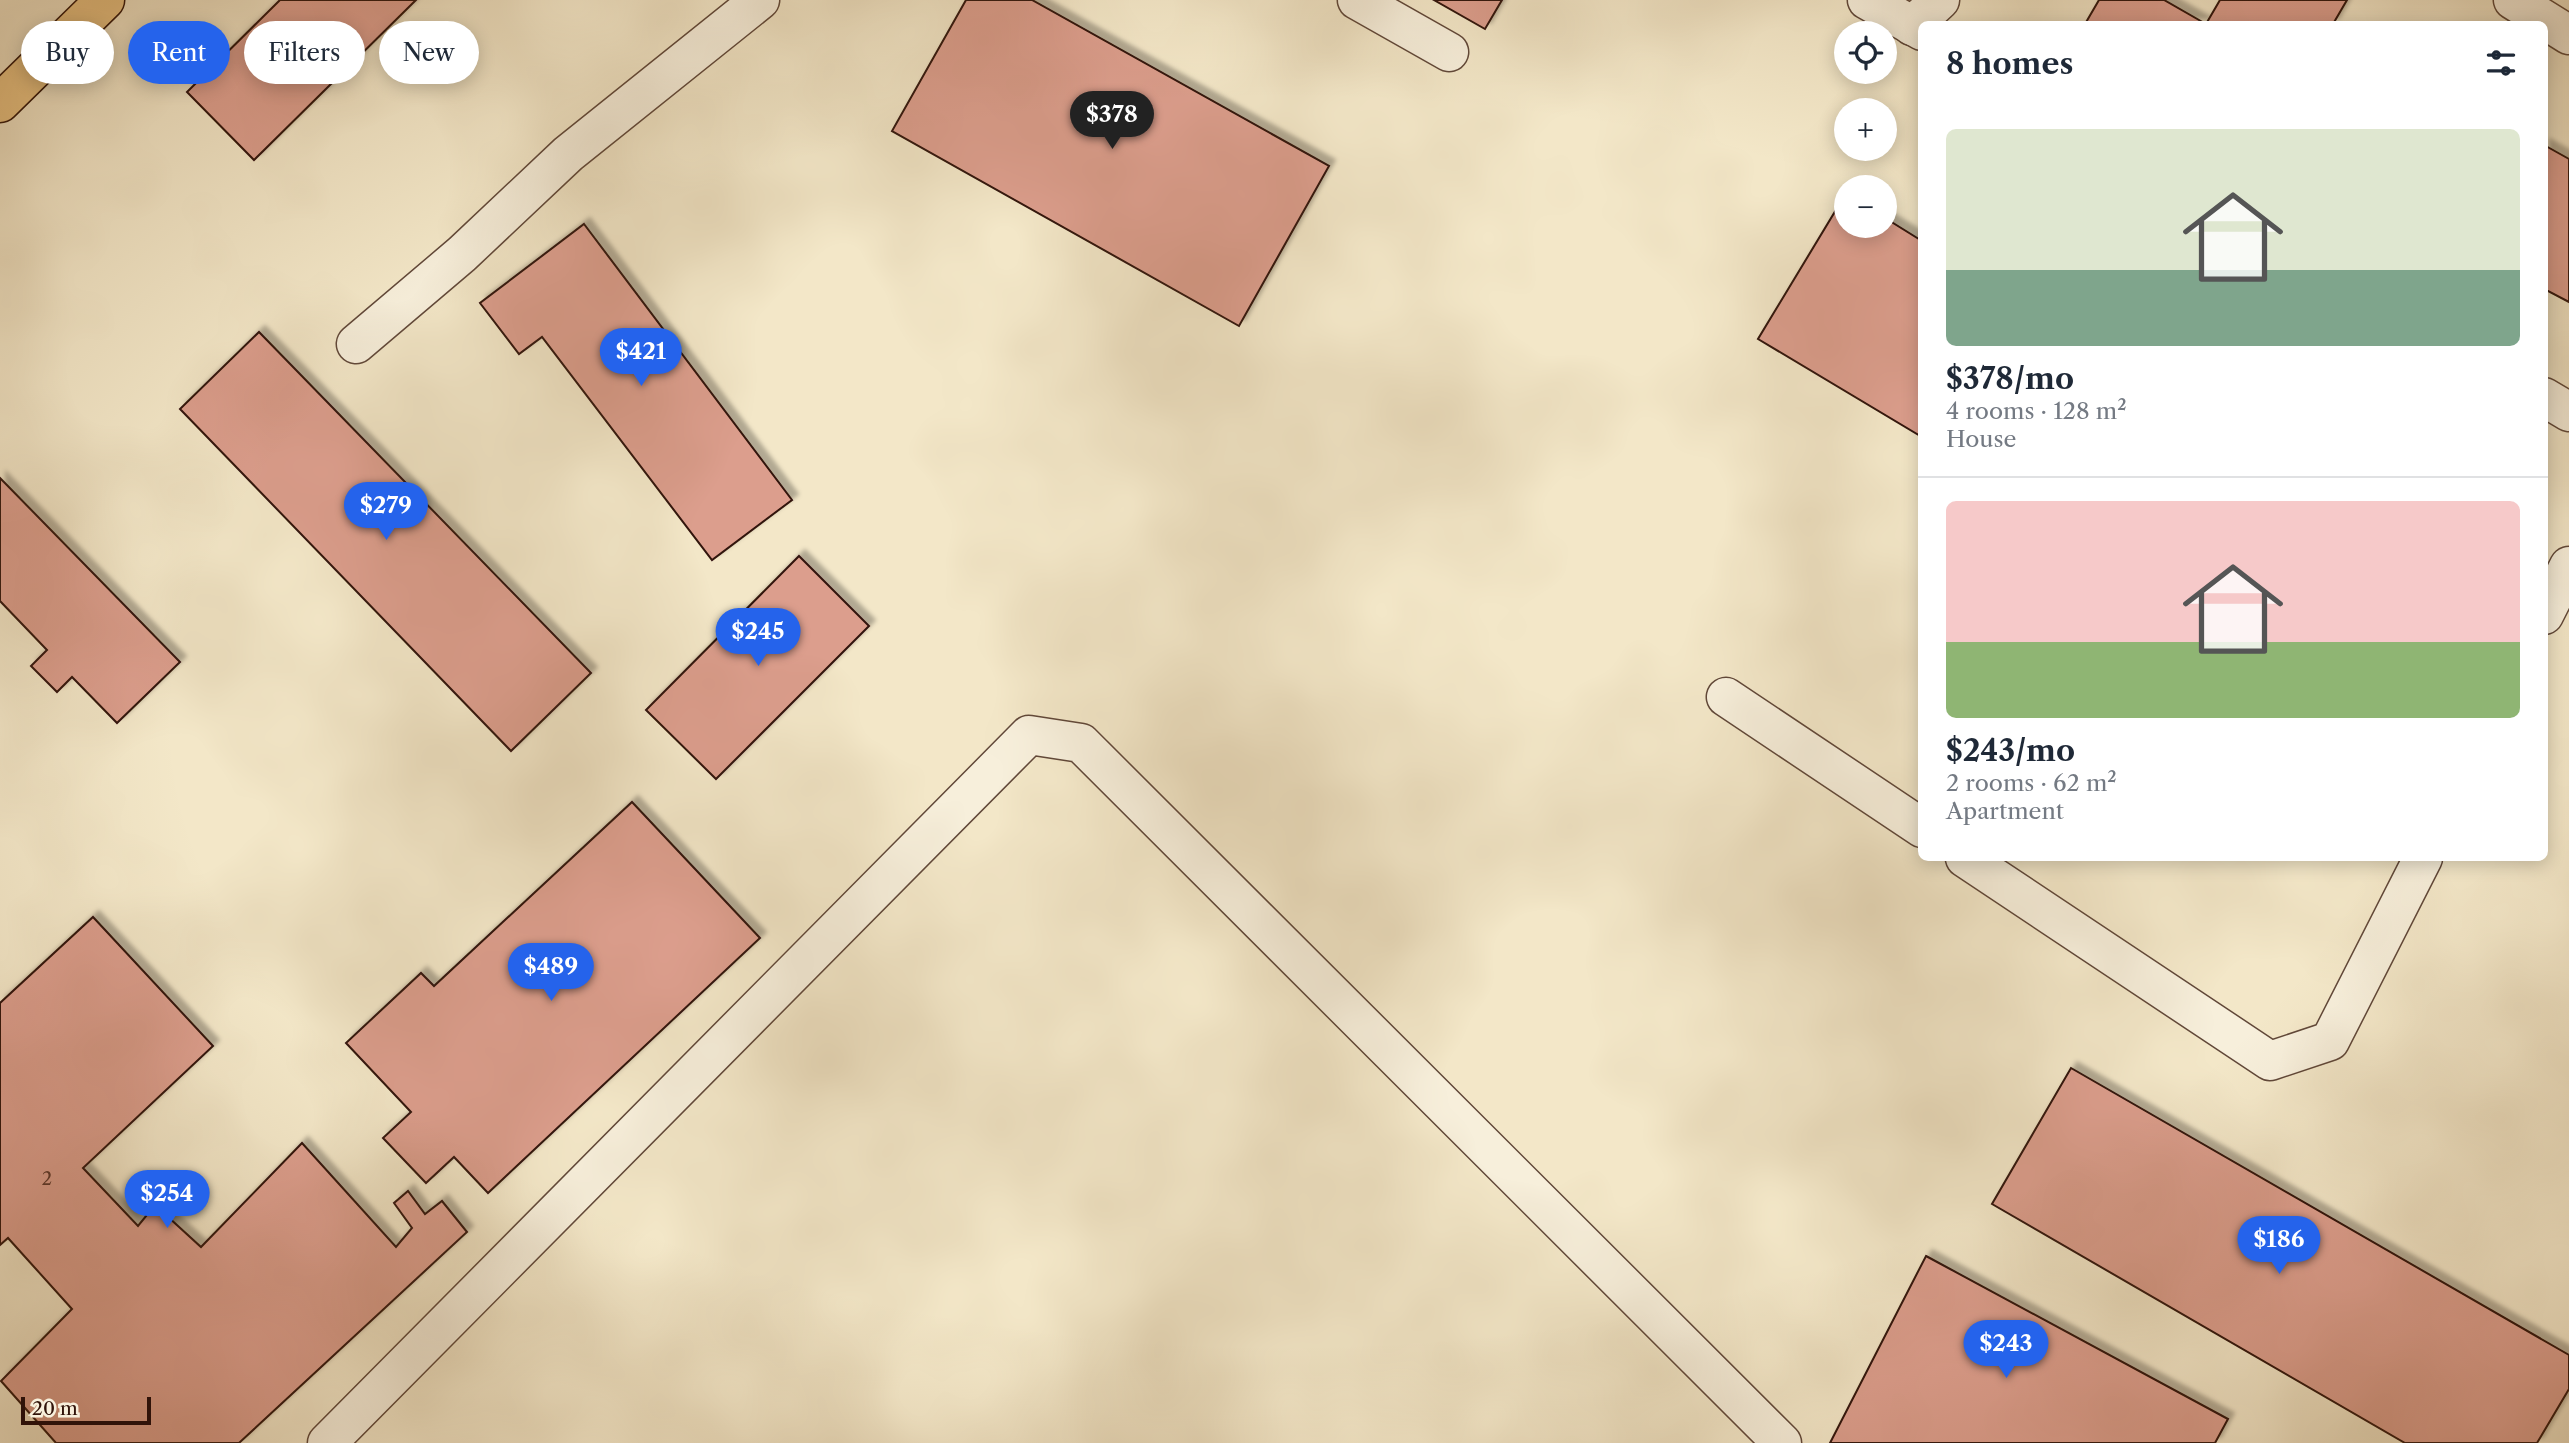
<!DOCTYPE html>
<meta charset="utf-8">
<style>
body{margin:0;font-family:"Libre Caslon Text",serif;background:#f2f2f3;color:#1f2937;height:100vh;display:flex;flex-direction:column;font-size:26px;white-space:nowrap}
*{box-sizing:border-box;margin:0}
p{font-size:23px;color:#747a83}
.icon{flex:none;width:38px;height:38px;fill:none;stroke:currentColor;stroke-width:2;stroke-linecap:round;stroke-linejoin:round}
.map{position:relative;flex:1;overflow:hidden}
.sheet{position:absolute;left:1918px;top:21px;width:630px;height:840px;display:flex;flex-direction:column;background:#fff;border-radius:10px;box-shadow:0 4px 18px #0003}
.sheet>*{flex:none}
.banner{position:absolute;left:21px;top:21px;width:665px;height:63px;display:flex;gap:14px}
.buttons{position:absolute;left:1834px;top:21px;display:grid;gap:14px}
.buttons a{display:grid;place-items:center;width:63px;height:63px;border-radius:50%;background:#fff;box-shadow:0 4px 18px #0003;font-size:35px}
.scale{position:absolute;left:21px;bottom:18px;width:130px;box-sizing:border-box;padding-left:7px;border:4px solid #301309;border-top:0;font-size:19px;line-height:24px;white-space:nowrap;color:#301309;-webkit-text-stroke:5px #f7efdb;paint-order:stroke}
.price{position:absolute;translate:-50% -60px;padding:0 16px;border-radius:24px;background:#2563eb;color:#fff;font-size:23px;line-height:46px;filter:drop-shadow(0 2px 4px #0008)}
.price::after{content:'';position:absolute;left:50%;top:42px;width:21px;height:16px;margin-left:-10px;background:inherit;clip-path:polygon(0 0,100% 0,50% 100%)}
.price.active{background:#222;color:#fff}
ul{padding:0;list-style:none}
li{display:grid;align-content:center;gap:14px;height:371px;padding:0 28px}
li+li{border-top:2px solid #e0e1e3}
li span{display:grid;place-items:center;height:217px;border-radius:10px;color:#555}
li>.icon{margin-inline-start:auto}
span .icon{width:126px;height:126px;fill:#fffc;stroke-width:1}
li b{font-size:30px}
h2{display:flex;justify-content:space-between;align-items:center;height:84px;padding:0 28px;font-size:30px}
.chip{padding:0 24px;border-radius:32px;background:#fff;box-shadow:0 4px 18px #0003;font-size:24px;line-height:63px}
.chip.active{background:#2563eb;color:#fff}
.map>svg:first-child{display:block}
.building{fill:#dc9e8d;stroke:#301309;stroke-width:2;filter:url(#shadow)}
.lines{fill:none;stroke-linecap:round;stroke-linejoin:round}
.minor-casing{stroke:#614839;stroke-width:41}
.major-casing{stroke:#301309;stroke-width:41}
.minor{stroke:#f7efdb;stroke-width:38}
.major{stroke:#eac484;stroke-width:38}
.labels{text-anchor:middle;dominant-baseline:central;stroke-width:7;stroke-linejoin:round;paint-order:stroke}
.number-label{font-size:18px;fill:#5b362a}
</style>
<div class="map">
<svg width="2569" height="1443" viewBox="0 0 2569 1443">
<defs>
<filter id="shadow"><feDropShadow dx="6" dy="-6" stdDeviation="2" flood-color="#0004"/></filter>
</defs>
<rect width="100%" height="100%" fill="#f3e7c8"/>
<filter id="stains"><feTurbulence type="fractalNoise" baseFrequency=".00286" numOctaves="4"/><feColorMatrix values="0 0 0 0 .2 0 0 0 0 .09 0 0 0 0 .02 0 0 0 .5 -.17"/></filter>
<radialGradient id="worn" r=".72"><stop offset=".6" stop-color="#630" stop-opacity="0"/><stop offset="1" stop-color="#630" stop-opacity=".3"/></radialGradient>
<g class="building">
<polygon points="280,0 416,0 254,160 187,92"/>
<polygon points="966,0 1032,0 1329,166 1239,326 892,131"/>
<polygon points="1434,0 1502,0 1485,29"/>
<polygon points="2099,0 2164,0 2206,24 2220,0 2347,0 2333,24 2085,24"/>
<polygon points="2544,145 2569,159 2569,302 2544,289"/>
<polygon points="1845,195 1846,226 1885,226 1885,218 1922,241 1922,437 1758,339"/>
<polygon points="584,224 792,500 712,560 542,337 519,354 480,303"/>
<polygon points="259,332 591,673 511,751 180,409"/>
<polygon points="0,478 180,662 117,723 72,677 57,692 31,666 47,650 0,601"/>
<polygon points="799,556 869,626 716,779 646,710"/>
<polygon points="632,802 760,938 488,1193 454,1157 426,1183 383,1138 411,1112 346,1043 421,973 434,986"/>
<polygon points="93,917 213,1046 83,1168 138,1226 155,1205 201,1247 302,1143 396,1247 412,1228 394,1203 408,1191 425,1214 442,1201 467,1232 239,1443 56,1443 1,1381 72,1309 8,1238 0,1245 0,1003"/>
<polygon points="2071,1068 2569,1355 2569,1389 2537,1443 2405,1443 1992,1204"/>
<polygon points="1926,1256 2228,1419 2215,1443 1830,1443"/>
</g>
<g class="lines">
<g class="minor-casing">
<g id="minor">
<polyline points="1357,0 1449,52"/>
<polyline points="1867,0 1922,31"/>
<polyline points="2513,0 2569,35"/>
<polyline points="1912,26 1940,0"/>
<polyline points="356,344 462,254 568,154 760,0"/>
<polyline points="2544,397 2569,412"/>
<polyline points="2544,615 2569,566"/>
<polyline points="1726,697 1922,828"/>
<polyline points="1965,858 2270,1061 2330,1041 2423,858"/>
<polyline points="327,1443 1029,735 1081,743 1782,1443"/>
</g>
</g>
<g class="major-casing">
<polyline id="major" points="0,103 105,0"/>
</g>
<use href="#minor" class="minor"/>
<use href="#major" class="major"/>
</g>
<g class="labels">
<g class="number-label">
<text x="47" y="1179">2</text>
</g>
</g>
<rect width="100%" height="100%" filter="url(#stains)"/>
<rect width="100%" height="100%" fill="url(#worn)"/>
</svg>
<div class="buttons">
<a><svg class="icon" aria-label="locate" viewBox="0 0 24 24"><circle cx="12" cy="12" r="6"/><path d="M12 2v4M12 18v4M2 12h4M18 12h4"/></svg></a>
<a>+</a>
<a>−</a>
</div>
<div class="scale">20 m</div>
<b class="price active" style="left:1112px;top:151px">$378</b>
<b class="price" style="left:641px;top:388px">$421</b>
<b class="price" style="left:386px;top:542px">$279</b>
<b class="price" style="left:758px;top:668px">$245</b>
<b class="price" style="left:551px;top:1003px">$489</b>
<b class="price" style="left:167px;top:1230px">$254</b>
<b class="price" style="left:2279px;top:1276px">$186</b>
<b class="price" style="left:2006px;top:1380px">$243</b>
<div class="banner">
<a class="chip">Buy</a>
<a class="chip active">Rent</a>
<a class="chip">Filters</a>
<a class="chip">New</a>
</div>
<section class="sheet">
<h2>8 homes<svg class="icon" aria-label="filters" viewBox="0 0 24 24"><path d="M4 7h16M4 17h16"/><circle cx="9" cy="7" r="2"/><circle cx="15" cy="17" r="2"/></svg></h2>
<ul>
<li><span style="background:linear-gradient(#dfe7d0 65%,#7fa58c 0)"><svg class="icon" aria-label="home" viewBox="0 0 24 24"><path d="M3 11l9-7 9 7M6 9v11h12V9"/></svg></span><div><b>$378/mo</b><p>4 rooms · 128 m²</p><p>House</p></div></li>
<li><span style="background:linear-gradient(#f6c9c9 65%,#8fb573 0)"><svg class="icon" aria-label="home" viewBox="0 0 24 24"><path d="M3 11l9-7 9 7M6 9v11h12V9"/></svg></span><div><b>$243/mo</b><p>2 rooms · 62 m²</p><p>Apartment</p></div></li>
</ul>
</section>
</div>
